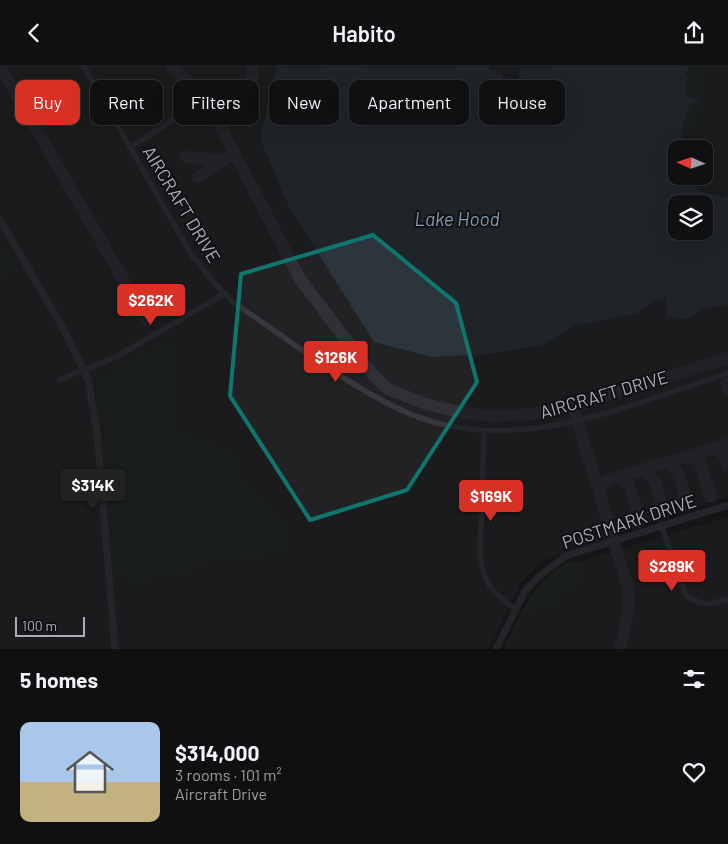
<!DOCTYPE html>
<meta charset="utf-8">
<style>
body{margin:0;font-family:Barlow,sans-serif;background:#19191b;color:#f1f3f6;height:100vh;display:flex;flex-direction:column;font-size:19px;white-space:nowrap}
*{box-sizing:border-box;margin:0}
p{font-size:16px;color:#9c9d9f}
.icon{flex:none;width:28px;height:28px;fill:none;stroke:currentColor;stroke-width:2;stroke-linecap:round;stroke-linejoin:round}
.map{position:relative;height:584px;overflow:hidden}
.panel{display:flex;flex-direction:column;background:#101012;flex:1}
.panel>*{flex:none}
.top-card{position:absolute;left:15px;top:15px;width:699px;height:45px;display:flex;gap:10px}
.needle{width:32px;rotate:273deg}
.fabs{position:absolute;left:668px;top:75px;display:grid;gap:10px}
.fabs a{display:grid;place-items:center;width:45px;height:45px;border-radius:10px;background:#101012;box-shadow:0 5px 20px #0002,0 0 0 1px #303032;font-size:25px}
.scale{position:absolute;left:15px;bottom:12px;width:70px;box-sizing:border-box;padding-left:5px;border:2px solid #a8adb8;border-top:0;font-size:14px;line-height:18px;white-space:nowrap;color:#a8adb8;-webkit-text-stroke:4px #111113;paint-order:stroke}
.price{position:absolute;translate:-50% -42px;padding:0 11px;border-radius:5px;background:#d93025;color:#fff;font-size:16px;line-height:32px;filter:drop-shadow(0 1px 2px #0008)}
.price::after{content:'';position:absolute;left:50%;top:30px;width:15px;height:11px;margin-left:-8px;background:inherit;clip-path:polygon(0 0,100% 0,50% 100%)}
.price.selected{background:#222;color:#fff}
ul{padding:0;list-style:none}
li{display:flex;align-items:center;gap:15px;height:125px;padding:0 20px}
li span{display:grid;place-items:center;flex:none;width:140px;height:100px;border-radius:10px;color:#555}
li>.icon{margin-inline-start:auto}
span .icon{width:60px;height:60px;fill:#fffc;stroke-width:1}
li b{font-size:21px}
h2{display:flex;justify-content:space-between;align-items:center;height:60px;padding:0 20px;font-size:21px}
.pill{padding:0 18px;border-radius:10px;background:#101012;box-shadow:0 5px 20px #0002,0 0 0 1px #303032;font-size:18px;line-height:45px}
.pill.selected{background:#d93025;color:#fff}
header{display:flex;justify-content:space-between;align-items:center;height:65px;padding:0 20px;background:#101012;font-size:22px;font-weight:600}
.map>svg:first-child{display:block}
.built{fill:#222225;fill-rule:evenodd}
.green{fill:#1e261f}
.water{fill:#2c353c;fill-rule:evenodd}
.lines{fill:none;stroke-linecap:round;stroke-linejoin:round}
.taxiway{stroke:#303135;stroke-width:12}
.minor{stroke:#37383d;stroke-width:5.5}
.tertiary{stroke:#37383d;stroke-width:7}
.marked{fill:none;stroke:#0f766e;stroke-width:4;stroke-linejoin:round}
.labels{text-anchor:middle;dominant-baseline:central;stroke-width:4;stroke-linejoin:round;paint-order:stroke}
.street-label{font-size:18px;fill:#a8adb8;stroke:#111113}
.water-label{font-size:19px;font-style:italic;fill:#7f9bb3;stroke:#111113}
</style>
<header><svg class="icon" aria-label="back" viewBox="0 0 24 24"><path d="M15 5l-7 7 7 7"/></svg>Habito<svg class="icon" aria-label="share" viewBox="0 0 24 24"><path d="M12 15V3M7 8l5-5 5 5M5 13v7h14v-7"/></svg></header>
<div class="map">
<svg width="728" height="584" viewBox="0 0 728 584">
<rect width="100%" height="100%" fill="#161618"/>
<g class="built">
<path d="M0 0H728V431L545 495 521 517 489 584H0ZM676 84H704V111H676ZM676 139H704V166H676Z"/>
<polygon points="728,452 728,584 511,584 529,540 549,511 579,497"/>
</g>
<g class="green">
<path d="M687 0H701V46L697 43 694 47 699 50 698 67 681 66 690 39 697 37C687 31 687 26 686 15L694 14V10L686 12Z"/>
<polygon points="0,175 19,205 0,217"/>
<polygon points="178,276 175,363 232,388 247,420 289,461 285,486 199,499 191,505 134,519 118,509 99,313 153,283"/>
<path d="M571 496C580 500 581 513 578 522L557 527 560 538 525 550 511 584H504C521 550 534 512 571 496Z"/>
</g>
<path class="water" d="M277 0H490V4L503 9 499 21 521 32 524 31 530 17 518 11 520 0H687V3L691 5 686 7V12H689V15H686L687 27 690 33 697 34V37L690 39 681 66 683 84H676V111H682L683 114 704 128 720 130 722 133 728 131V239C715 244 704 238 694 251L684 254 667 252 665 234 654 235 638 248 574 261 542 280 487 289 432 292 374 277 289 142 260 73ZM676 139H704V166H676Z"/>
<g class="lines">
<g class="taxiway">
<polyline points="171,0 204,35 215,51 300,214 373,310 388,324 426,339 459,347 492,351 535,349 573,341 728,293"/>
<polyline points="0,1 147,256"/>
<path d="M204 35C227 23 254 39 253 1L251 0"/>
<polyline points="186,92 221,95"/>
<polyline points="198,112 235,88"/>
<polyline points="726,318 728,324"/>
<polyline points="573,341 629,527 629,542 620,584"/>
<polyline points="713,383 723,388 728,401"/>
<polyline points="689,391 699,395 711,432"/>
<path d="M665 398C681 399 683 427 686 439"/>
<path d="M641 405C657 407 660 434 663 447"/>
<polyline points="618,413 628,418 640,454"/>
<polyline points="599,426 606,416 728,379"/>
</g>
<g class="minor">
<path d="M83 0 191 189 215 219 234 238C288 274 341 316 399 344 507 396 623 342 728 308"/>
<polyline points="131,82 204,35"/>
<polyline points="59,315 116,292 224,229"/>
<path d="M484 366 480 490C483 517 493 530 516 544"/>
<path d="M661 459 685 529C699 542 712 539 728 534"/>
</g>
<g class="tertiary">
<polyline points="0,155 63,263 88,314 97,367 115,584"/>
<polyline points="496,584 525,526 538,512 566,491 728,440"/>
</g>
</g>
<path d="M0 0H728V584H0ZM373 170 456 238 477 317 407 425 310 455 230 331 241 209Z" fill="#161618" fill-opacity=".55" fill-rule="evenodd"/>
<path class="marked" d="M373 170 456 238 477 317 407 425 310 455 230 331 241 209Z"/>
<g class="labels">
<g class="street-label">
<text transform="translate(182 139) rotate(59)">AIRCRAFT DRIVE</text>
<text transform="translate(604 329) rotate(-16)">AIRCRAFT DRIVE</text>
<text transform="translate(629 456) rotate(-18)">POSTMARK DRIVE</text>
</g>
<g class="water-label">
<text x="457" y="153">Lake Hood</text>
</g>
</g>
</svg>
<div class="fabs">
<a><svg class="needle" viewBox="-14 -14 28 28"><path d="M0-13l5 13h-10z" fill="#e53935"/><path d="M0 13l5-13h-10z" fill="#9c9d9f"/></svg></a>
<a><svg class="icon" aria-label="layers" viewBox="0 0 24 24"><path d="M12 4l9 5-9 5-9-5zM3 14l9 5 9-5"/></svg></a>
</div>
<div class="scale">100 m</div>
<b class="price" style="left:151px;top:261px">$262K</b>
<b class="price" style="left:336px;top:318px">$126K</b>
<b class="price selected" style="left:93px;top:446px">$314K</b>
<b class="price" style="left:491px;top:457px">$169K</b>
<b class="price" style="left:672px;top:527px">$289K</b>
<div class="top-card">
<a class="pill selected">Buy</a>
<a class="pill">Rent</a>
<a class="pill">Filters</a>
<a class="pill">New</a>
<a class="pill">Apartment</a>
<a class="pill">House</a>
</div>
</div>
<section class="panel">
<h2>5 homes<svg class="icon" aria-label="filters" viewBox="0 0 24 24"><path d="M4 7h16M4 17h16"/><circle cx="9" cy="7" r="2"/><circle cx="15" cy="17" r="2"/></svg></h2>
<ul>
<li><span style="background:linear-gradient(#a9c7e8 60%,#c2b280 0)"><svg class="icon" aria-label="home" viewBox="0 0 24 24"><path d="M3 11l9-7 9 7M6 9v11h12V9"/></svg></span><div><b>$314,000</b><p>3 rooms · 101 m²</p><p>Aircraft Drive</p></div><svg class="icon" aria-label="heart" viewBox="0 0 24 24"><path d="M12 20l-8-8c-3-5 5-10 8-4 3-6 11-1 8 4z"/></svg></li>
</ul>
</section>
